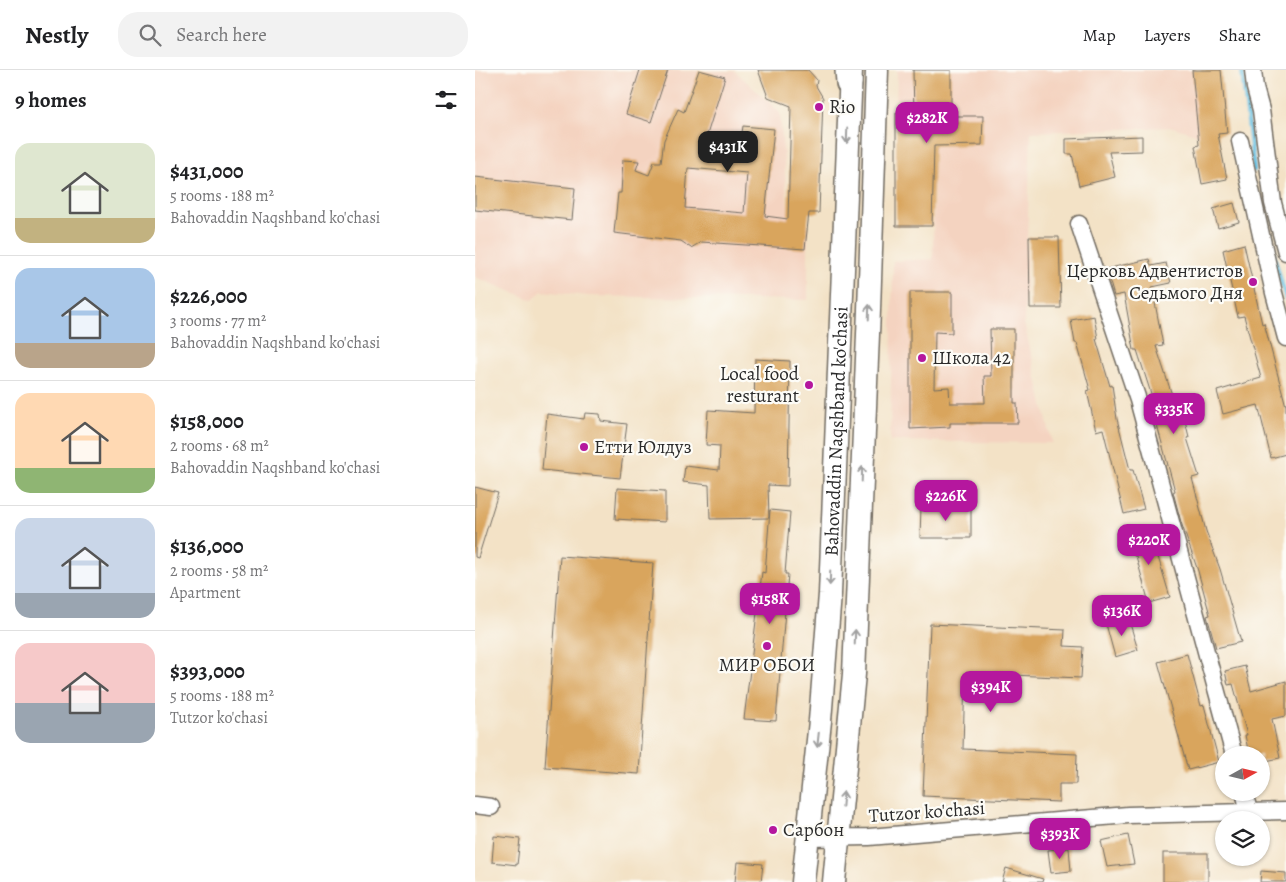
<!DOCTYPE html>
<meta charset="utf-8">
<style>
body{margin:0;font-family:Alegreya,serif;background:#f2f2f2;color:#202124;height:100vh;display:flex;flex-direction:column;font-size:19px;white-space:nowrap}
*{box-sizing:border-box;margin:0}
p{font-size:16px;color:#757577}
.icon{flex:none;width:28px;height:28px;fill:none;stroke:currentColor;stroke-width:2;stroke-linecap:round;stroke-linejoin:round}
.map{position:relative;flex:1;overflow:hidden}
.side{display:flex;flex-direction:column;background:#fff;width:475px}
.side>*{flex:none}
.needle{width:32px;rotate:82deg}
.fabs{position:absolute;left:740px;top:676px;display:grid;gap:10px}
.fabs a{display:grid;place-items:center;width:55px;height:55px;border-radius:50%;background:#fff;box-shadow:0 1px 4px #0004;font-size:25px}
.price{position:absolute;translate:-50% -42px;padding:0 11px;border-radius:10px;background:#b5179e;color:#fff;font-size:16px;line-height:32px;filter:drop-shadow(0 1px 2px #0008)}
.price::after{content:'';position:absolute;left:50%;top:30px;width:15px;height:11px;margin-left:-8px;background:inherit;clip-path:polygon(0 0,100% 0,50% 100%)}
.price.active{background:#222;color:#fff}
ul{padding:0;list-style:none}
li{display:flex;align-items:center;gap:15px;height:125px;padding:0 15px}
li+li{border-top:1px solid #e0e0e0}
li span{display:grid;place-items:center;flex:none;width:140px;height:100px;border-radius:15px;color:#555}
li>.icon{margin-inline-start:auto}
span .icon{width:60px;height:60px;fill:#fffc;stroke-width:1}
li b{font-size:21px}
h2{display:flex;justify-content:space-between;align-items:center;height:60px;padding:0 15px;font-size:21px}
header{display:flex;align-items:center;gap:30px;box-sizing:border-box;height:70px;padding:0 25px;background:#fff;border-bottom:1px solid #e0e0e0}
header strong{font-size:24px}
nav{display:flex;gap:28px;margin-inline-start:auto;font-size:18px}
.search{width:350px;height:45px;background:#f2f2f2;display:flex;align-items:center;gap:12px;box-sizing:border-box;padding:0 18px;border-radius:20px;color:#757577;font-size:19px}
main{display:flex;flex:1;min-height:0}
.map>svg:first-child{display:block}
.built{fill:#f4d3c0}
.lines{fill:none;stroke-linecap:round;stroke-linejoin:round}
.stream{stroke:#64c0e2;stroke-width:4.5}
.building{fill:#d9a55d;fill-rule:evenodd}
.street-casing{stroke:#716b61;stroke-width:19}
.secondary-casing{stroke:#716b61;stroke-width:25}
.primary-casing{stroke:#716b61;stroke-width:28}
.street{stroke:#fff;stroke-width:16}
.secondary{stroke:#fff;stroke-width:22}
.primary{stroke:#fff;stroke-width:25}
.oneway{stroke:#a0a0a0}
.poi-dot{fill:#b5179e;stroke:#fdfcf7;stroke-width:2}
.labels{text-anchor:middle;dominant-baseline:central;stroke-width:4.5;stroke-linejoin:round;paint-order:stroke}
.poi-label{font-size:19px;fill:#2b2b2b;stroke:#fdfcf7;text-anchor:start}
.street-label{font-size:19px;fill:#2b2b2b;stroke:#fdfcf7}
</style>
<header>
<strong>Nestly</strong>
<div class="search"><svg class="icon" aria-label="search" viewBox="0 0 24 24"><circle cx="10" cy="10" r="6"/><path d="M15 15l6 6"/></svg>Search here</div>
<nav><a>Map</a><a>Layers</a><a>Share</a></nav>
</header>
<main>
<section class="side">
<h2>9 homes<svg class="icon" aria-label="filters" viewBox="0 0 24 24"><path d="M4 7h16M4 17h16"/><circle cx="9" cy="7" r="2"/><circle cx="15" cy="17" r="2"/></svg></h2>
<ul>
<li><span style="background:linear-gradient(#dfe7d0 75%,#c2b280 0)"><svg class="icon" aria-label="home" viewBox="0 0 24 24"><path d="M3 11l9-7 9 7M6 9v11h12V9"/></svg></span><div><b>$431,000</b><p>5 rooms · 188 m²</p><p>Bahovaddin Naqshband ko'chasi</p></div></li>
<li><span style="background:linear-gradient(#a9c7e8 75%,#b9a48a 0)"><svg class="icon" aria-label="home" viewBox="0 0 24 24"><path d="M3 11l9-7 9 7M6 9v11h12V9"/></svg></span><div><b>$226,000</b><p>3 rooms · 77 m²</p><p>Bahovaddin Naqshband ko'chasi</p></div></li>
<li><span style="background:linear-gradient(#ffd9b3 75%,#8fb573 0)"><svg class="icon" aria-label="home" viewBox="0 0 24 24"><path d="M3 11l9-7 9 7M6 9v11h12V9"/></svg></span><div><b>$158,000</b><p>2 rooms · 68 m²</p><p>Bahovaddin Naqshband ko'chasi</p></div></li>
<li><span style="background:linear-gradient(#c9d6e8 75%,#9aa5b1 0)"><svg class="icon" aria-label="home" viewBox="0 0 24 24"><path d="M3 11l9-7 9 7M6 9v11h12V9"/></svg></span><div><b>$136,000</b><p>2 rooms · 58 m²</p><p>Apartment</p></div></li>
<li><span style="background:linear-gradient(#f6c9c9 60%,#9aa5b1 0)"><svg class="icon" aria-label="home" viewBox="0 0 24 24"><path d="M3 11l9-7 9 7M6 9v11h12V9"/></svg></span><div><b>$393,000</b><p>5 rooms · 188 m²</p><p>Tutzor ko'chasi</p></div></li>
</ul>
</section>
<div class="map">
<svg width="811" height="812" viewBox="0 0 811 812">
<rect width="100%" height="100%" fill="#fdfcf7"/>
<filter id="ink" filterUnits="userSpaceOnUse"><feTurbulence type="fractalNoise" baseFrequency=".02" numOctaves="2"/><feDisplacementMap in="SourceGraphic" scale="10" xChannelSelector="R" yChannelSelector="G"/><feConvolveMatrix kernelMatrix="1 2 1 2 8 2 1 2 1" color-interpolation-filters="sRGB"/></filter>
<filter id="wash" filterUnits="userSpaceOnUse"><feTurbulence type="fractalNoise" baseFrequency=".0096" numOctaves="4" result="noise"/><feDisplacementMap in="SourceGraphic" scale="20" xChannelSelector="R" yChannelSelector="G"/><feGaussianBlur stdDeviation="1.12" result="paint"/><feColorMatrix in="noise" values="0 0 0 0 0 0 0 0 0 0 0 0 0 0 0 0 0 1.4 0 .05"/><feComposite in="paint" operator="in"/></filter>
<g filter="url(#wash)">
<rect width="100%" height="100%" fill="#f3e2c6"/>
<g class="built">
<polygon points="0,0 260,1 305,43 313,141 333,151 333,230 113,226 67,221 58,230 0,207"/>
<polygon points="422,0 746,0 752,63 723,65 698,57 556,62 549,253 577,373 415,371 418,191 458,189 459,76 507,75 507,46 440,45 440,43 421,43"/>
</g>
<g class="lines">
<g class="stream">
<polyline points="767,0 779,100"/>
<polyline points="796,175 811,229"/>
</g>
</g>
<g id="blocks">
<g class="building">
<polygon points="165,0 193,0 176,52 151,44"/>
<path d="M224 0 250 7 231 68 265 76 268 56 299 59 290 146 313 149 316 36 293 27 283 0H333L342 10 341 16 348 28 344 143H334L330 179 226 172 216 178 206 171 139 163 143 123H146L148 90 164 91 161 100 174 105 179 92H186L189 70 203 39 209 42ZM213 98 272 103 269 143 210 138Z"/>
<polygon points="438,0 476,0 476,46 508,46 507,75 459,76 457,156 421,156 421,43 439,43"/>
<polygon points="717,0 746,0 752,63 743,64 752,109 727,114 720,76 724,75"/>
<polygon points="667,66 667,81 634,82 640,107 604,116 597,84 591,84 591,69"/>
<polygon points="0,107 100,118 97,150 0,140"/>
<polygon points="759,133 764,152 743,158 738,139"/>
<polygon points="554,167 584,167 586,238 555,238"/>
<polygon points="769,174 787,254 789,253 811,336 811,384 796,388 783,335 748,344 742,321 786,308 769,246 763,247 748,180"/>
<polygon points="674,189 676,196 691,193 696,213 677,217 688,275 681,276 699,331 705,330 714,367 712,368 724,406 717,408 731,461 745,499 766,572 741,578 732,546 735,545 723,501 706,452 698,422 700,421 677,337 680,336 662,280 659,280 649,224 639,226 631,199"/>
<polygon points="435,222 477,222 477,263 460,262 459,318 474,317 475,333 510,333 509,306 516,306 515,259 539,259 539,333 542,333 543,353 475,353 475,357 435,359"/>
<polygon points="619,246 623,269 621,269 635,316 637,315 642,349 655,400 658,400 669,439 649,444 628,359 621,361 612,321 615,320 602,273 600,273 596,250"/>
<polygon points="280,289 315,291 313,416 293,415 294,448 235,449 234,415 208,412 210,396 244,400 245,376 231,375 233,340 279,343"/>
<polygon points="110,343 125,344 126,351 152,354 145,408 67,400 72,344 109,349"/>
<polygon points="0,417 23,423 3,488 0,487"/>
<polygon points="142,418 190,421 190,452 140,449"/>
<polygon points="446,436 496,436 496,468 445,468"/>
<polygon points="295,440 315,442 310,504 313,504 301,651 269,649 287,502 290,503"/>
<polygon points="675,460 695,527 674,533 661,486 659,486 653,467"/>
<polygon points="85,486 178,493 164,704 70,697"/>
<polygon points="653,547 663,580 640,587 631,554"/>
<polygon points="455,554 590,560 589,576 608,577 606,608 490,603 488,679 602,684 601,714 584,714 584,732 448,726"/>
<polygon points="712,584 726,636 729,635 744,692 713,700 683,592"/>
<polygon points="770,596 776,621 811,611 811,646 797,649 805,688 786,692 786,685 774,685 770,665 772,665 758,614 753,615 750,601"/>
<polygon points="653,765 659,794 632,797 626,771"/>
<polygon points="19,766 45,769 42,795 17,792"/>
<polygon points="594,778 596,801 576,803 573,780"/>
<rect x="688" y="783" width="45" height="29"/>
<polygon points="262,792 288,794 286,812 260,812"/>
<polygon points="531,798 568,809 567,812 527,812"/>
<polygon points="786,801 811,803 811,812 785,812"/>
</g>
</g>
</g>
<g filter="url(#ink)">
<use href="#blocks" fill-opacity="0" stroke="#716b61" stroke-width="1"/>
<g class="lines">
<g class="street-casing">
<g id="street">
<polyline points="778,0 780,18 786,40 798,133 811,182"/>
<polyline points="765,71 799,223 811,268"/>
<polyline points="604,154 663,330 759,685"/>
<polyline points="769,722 774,741"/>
<polyline points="0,735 16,737"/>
<polyline points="333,768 394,767 653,745 811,741"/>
</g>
</g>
<g class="secondary-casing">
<g id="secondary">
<path id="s1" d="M328 812 345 651 355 524 376 0"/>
<polyline points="359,812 379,604 394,240 402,0"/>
</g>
</g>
<g class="primary-casing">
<polyline id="primary" points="373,0 374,13"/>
</g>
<use href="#street" class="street"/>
<use href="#secondary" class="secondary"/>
<use href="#primary" class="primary"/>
</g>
<defs><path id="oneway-shaft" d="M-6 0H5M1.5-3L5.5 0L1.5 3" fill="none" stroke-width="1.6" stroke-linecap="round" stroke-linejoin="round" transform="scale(1.25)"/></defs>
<g class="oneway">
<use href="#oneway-shaft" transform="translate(372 66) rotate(92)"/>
<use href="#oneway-shaft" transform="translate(394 242) rotate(-88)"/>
<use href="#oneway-shaft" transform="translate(387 404) rotate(-88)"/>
<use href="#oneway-shaft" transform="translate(355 508) rotate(92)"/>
<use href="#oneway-shaft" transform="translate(380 567) rotate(-88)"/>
<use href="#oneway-shaft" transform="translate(343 670) rotate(96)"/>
<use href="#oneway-shaft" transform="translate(368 729) rotate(-85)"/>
</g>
</g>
<g class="poi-dot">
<circle cx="344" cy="37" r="5"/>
<circle cx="778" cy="212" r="5"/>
<circle cx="447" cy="288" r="5"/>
<circle cx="334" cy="315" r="5"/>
<circle cx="109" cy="377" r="5"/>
<circle cx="292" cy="576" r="5"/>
<circle cx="298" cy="760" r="5"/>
</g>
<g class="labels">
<g class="poi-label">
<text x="354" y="37">Rio</text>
<text x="768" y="201" text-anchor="end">Церковь Адвентистов<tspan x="768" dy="22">Седьмого Дня</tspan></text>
<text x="457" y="288">Школа 42</text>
<text x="324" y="304" text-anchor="end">Local food<tspan x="324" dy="22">resturant</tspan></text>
<text x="119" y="377">Етти Юлдуз</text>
<text x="292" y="595" text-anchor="middle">МИР ОБОИ</text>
<text x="308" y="760">Сарбон</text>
</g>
<g class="street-label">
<text stroke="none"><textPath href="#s1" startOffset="452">Bahovaddin Naqshband ko'chasi</textPath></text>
<text transform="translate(452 742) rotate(-4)">Tutzor ko'chasi</text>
</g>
</g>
</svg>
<div class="fabs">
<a><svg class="needle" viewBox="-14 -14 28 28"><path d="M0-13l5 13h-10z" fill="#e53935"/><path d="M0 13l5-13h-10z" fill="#757577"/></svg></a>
<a><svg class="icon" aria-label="layers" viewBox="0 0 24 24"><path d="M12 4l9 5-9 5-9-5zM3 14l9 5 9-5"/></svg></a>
</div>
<b class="price" style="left:452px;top:74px">$282K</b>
<b class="price active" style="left:253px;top:103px">$431K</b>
<b class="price" style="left:699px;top:365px">$335K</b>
<b class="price" style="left:471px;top:452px">$226K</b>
<b class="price" style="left:674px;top:496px">$220K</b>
<b class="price" style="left:295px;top:555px">$158K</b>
<b class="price" style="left:647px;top:567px">$136K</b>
<b class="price" style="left:516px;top:643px">$394K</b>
<b class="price" style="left:585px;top:790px">$393K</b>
</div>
</main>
